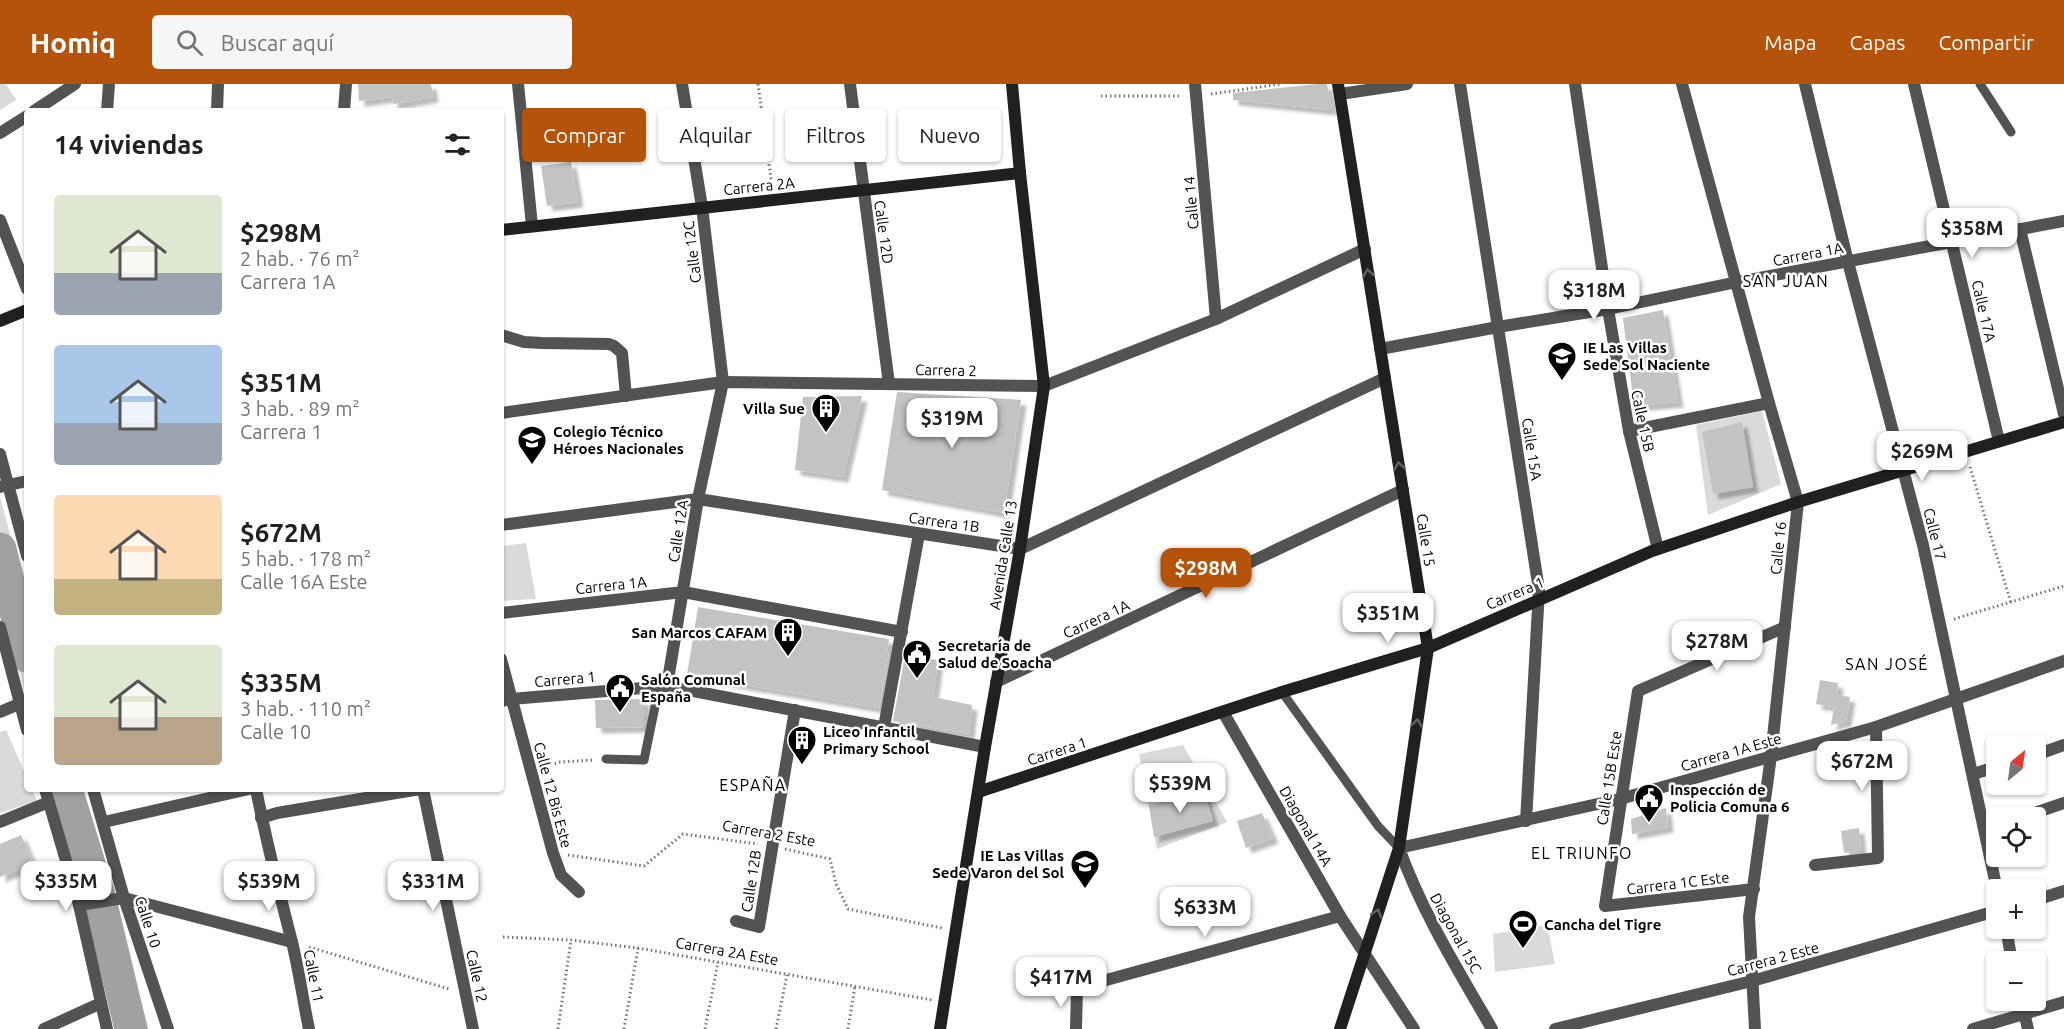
<!DOCTYPE html>
<html lang="es">
<meta charset="utf-8">
<style>
body{margin:0;font-family:Ubuntu,sans-serif;background:#f6f6f6;color:#202124;height:100vh;display:flex;flex-direction:column;font-size:22px;white-space:nowrap}
*{box-sizing:border-box;margin:0}
p{font-size:20px;color:#757577}
.icon{flex:none;width:33px;height:33px;fill:none;stroke:currentColor;stroke-width:2;stroke-linecap:round;stroke-linejoin:round}
.map{position:relative;flex:1;overflow:hidden}
.drawer{position:absolute;left:24px;top:24px;width:480px;height:684px;display:flex;flex-direction:column;background:#fff;border-radius:6px;box-shadow:0 2px 4px #0004}
.drawer>*{flex:none}
.hud{position:absolute;left:522px;top:24px;width:570px;height:54px;display:flex;gap:12px}
.needle{width:39px;rotate:29deg}
.buttons{position:absolute;left:1986px;top:651px;display:grid;gap:12px}
.buttons a{display:grid;place-items:center;width:60px;height:60px;border-radius:6px;background:#fff;box-shadow:0 2px 4px #0004;font-size:30px}
.price{position:absolute;translate:-50% -51px;padding:0 14px;border-radius:12px;background:#fff;color:#222;font-size:20px;line-height:39px;filter:drop-shadow(0 2px 3px #0008)}
.price::after{content:'';position:absolute;left:50%;top:36px;width:18px;height:14px;margin-left:-9px;background:inherit;clip-path:polygon(0 0,100% 0,50% 100%)}
.price.selected{background:#b45309;color:#fff}
ul{padding:0;list-style:none}
li{display:flex;align-items:center;gap:18px;height:150px;padding:0 30px}
li span{display:grid;place-items:center;flex:none;width:168px;height:120px;border-radius:6px;color:#555}
li>.icon{margin-inline-start:auto}
span .icon{width:72px;height:72px;fill:#fffc;stroke-width:1}
li b{font-size:26px}
h2{display:flex;justify-content:space-between;align-items:center;height:72px;padding:0 30px;font-size:26px}
.tag{padding:0 21px;border-radius:6px;background:#fff;box-shadow:0 2px 4px #0004;font-size:21px;line-height:54px}
.tag.selected{background:#b45309;color:#fff}
header{display:flex;align-items:center;gap:36px;box-sizing:border-box;height:84px;padding:0 30px;background:#b45309;color:#fff}
header strong{font-size:28px}
nav{display:flex;gap:33px;margin-inline-start:auto;font-size:21px}
.search{width:420px;height:54px;background:#f6f6f6;display:flex;align-items:center;gap:15px;box-sizing:border-box;padding:0 21px;border-radius:6px;color:#757577;font-size:22px}
.map>svg:first-child{display:block}
.green{fill:#dadada}
.lines{fill:none;stroke-linecap:round;stroke-linejoin:round}
.river{stroke:#a1a1a1;stroke-width:33}
.building{fill:#c3c3c3;filter:url(#shadow)}
.path{stroke:#757575;stroke-width:3;stroke-dasharray:1.5 3;stroke-linecap:butt}
.lane{stroke:#535353;stroke-width:9}
.street{stroke:#535353;stroke-width:12}
.secondary{stroke:#202020;stroke-width:12}
.oneway{stroke:#636363}
.labels{text-anchor:middle;dominant-baseline:central;stroke-width:5;stroke-linejoin:round;paint-order:stroke}
.street-label{font-size:15px;fill:#000;stroke:#fff}
.poi-label{font-size:15px;font-weight:bold;fill:#000;stroke:#fff;text-anchor:start}
.neighbourhood-label{font-size:16px;letter-spacing:1.5px;fill:#000;stroke:#fff}
</style>
<header>
<strong>Homiq</strong>
<div class="search"><svg class="icon" aria-label="search" viewBox="0 0 24 24"><circle cx="10" cy="10" r="6"/><path d="M15 15l6 6"/></svg>Buscar aquí</div>
<nav><a>Mapa</a><a>Capas</a><a>Compartir</a></nav>
</header>
<div class="map">
<svg width="2064" height="945" viewBox="0 0 2064 945">
<defs>
<filter id="shadow"><feDropShadow dx="5.5" dy="5.5" stdDeviation="1.5" flood-color="#0004"/></filter>
</defs>
<rect width="100%" height="100%" fill="#fff"/>
<g class="green">
<polygon points="0,0 6,0 16,16 0,26"/>
<polygon points="1762,327 1781,400 1708,431 1696,341"/>
<polygon points="0,413 27,512 27,618 0,511"/>
<polygon points="526,459 536,515 501,517 501,462"/>
<polygon points="6,646 27,694 27,705 32,705 37,717 0,729 0,648"/>
<polygon points="1183,661 1227,738 1157,765 1139,670"/>
<polygon points="51,705 82,705 114,815 148,945 116,945"/>
<polygon points="1547,841 1555,880 1495,888 1493,850"/>
</g>
<g class="lines">
<g class="river">
<polyline points="0,465 27,572"/>
<polyline points="66,705 99,812 131,945"/>
</g>
</g>
<g class="building">
<polygon points="358,0 431,0 433,13 393,20 392,13 359,17"/>
<polygon points="1317,0 1327,0 1332,26 1233,16 1233,9"/>
<polygon points="571,78 578,118 547,122 541,82"/>
<polygon points="1663,226 1678,318 1634,322 1623,234"/>
<polygon points="897,308 1021,316 1004,429 882,406"/>
<polygon points="862,312 843,393 795,386 803,313"/>
<polygon points="1742,338 1753,403 1713,410 1702,348"/>
<polygon points="698,523 889,555 887,568 889,568 879,624 687,591"/>
<polygon points="905,571 938,576 933,613 972,621 969,650 893,637"/>
<polygon points="1820,596 1838,599 1837,611 1850,613 1846,637 1831,641 1834,623 1816,620"/>
<polygon points="644,615 644,643 596,644 595,616"/>
<polygon points="1204,707 1213,737 1154,753 1149,722"/>
<polygon points="1666,724 1668,743 1632,750 1631,735"/>
<polygon points="1262,729 1273,754 1246,764 1237,737"/>
<polygon points="1859,744 1861,766 1844,769 1841,747"/>
<polygon points="21,751 33,779 0,793 0,760"/>
</g>
<g class="lines">
<g class="path">
<polyline points="758,0 772,102"/>
<polyline points="1211,10 1281,0"/>
<polyline points="1101,12 1181,12"/>
<polyline points="1970,383 2011,519"/>
<polyline points="1954,535 2064,502"/>
<polyline points="546,682 560,678 593,676"/>
<polyline points="785,765 830,775 836,800 848,825 942,844"/>
<polyline points="568,771 644,782 683,750 758,760"/>
<polyline points="503,853 571,856 638,864 932,916"/>
<polyline points="309,863 449,905"/>
<polyline points="558,945 571,856"/>
<polyline points="624,945 638,864"/>
<polyline points="705,945 718,878"/>
<polyline points="776,945 787,891"/>
<polyline points="848,945 855,902"/>
</g>
<g class="lane">
<polyline points="1980,0 2011,48"/>
<polyline points="1282,608 1378,742 1399,764"/>
<polyline points="606,675 644,676 659,603"/>
</g>
<g class="street">
<polyline points="518,0 532,142"/>
<polyline points="850,0 889,300"/>
<polyline points="1195,0 1216,235"/>
<polyline points="1460,0 1539,506 1526,737"/>
<polyline points="1575,0 1608,225 1629,347 1658,465"/>
<polyline points="1682,0 1769,319 1798,418 1771,672 1749,833 1755,945"/>
<polyline points="1805,0 1848,178 1923,461 1997,806"/>
<polyline points="1914,0 1999,357"/>
<polyline points="1340,10 1407,0"/>
<polyline points="34,27 75,0"/>
<polyline points="107,27 109,0"/>
<polyline points="217,27 218,0"/>
<polyline points="344,27 346,0"/>
<polyline points="0,49 27,32"/>
<polyline points="0,136 27,205"/>
<polyline points="2020,145 2064,330"/>
<polyline points="501,251 524,258 542,259 609,260 614,262 622,269 626,312"/>
<polyline points="1380,265 1498,243 1608,225 1737,198 2064,137"/>
<polyline points="501,329 723,298 1044,302 1216,235 1365,165"/>
<polyline points="1629,347 1769,319"/>
<polyline points="0,370 27,472"/>
<polyline points="0,403 27,397"/>
<polyline points="501,441 698,415 1020,465 1385,294"/>
<polyline points="501,529 683,508 902,548"/>
<polyline points="0,543 27,646"/>
<polyline points="501,575 553,769 561,791 579,808"/>
<polyline points="996,598 1403,406"/>
<polyline points="667,602 698,415 723,298 702,123 682,0"/>
<polyline points="501,617 511,615 667,602 985,663"/>
<polyline points="0,628 19,620"/>
<polyline points="1223,628 1340,832 1414,945"/>
<polyline points="884,643 919,450"/>
<polyline points="2036,671 2064,661"/>
<polyline points="1973,690 1996,683"/>
<polyline points="45,705 79,821 107,945"/>
<polyline points="93,705 124,814 168,945"/>
<path d="M256 705C266 756 279 808 292 858 299 887 303 916 309 945"/>
<polyline points="423,705 473,945"/>
<polyline points="261,734 277,729 420,705"/>
<polyline points="2020,734 2064,719"/>
<polyline points="0,738 49,718"/>
<polyline points="104,738 249,705"/>
<polyline points="1985,745 1996,741"/>
<polyline points="1815,781 1878,774 1876,643"/>
<polyline points="1754,805 1605,822 1638,607 1785,543"/>
<polyline points="2036,816 2064,807"/>
<polyline points="79,821 124,814 292,858"/>
<polyline points="736,837 759,843 795,626"/>
<polyline points="2006,844 2012,878"/>
<polyline points="2021,916 2028,945"/>
<polyline points="44,945 101,919"/>
<polyline points="1076,945 1077,904 1340,832"/>
<path d="M1492 945C1458 886 1422 828 1399 764L1620 715 1876 643 2064 577"/>
<polyline points="1555,945 1752,897 1996,827"/>
<polyline points="1973,945 2064,918"/>
</g>
<g class="secondary">
<polyline points="1338,0 1428,564 1399,764 1340,945"/>
<polyline points="501,146 1020,89"/>
<polyline points="0,237 27,226"/>
<polyline points="978,708 1282,608 1428,564 1652,467 1798,418 2064,338"/>
<polyline points="940,945 985,663 1020,465 1044,302 1020,89 1012,0"/>
</g>
</g>
<defs><path id="oneway-chevron" d="M-2-3.5L2.5 0L-2 3.5" fill="none" stroke-width="1.6" stroke-linecap="round" stroke-linejoin="round" transform="scale(1.5)"/></defs>
<g class="oneway">
<use href="#oneway-chevron" transform="translate(1368 189) rotate(-99)"/>
<use href="#oneway-chevron" transform="translate(1399 382) rotate(-99)"/>
<use href="#oneway-chevron" transform="translate(1417 639) rotate(-82)"/>
<use href="#oneway-chevron" transform="translate(1377 829) rotate(-72)"/>
</g>
<defs>
<g id="school-pin" transform="scale(1.5)"><path d="M0 17L-7.5 6A9.5 9.5 0 1 1 7.5 6Z" fill="#000" stroke="#fff"/><path d="M0-5L7-2L0 1L-7-2ZM-4 1L0 2.5L4 1V4Q0 6-4 4Z" fill="#fff"/></g>
<g id="building-pin" transform="scale(1.5)"><path d="M0 17L-7.5 6A9.5 9.5 0 1 1 7.5 6Z" fill="#000" stroke="#fff"/><path d="M-4-6H4V6H1V3H-1V6H-4ZM-2.5-4.3h1.7v1.8h-1.7ZM.8-4.3h1.7v1.8H.8ZM-2.5-1h1.7V.8h-1.7ZM.8-1h1.7V.8H.8Z" fill="#fff"/></g>
<g id="civic-pin" transform="scale(1.5)"><path d="M0 17L-7.5 6A9.5 9.5 0 1 1 7.5 6Z" fill="#000" stroke="#fff"/><path d="M-.6-6.5H3V-4.5H.6V-3L4-1V1h2V6H-6V1h2V-1L-.6-3ZM-1.2 2.5V6h2.4V2.5Z" fill="#fff"/></g>
<g id="stadium-pin" transform="scale(1.5)"><path d="M0 17L-7.5 6A9.5 9.5 0 1 1 7.5 6Z" fill="#000" stroke="#fff"/><path d="M0-5a6.5 5 0 1 0 0 10a6.5 5 0 1 0 0-10ZM-3.5-1.8h7v3.6h-7Z" fill="#fff"/></g>
</defs>
<g fill-rule="evenodd">
<use href="#school-pin" x="1562" y="272"/>
<use href="#building-pin" x="826" y="324"/>
<use href="#school-pin" x="532" y="356"/>
<use href="#building-pin" x="788" y="548"/>
<use href="#civic-pin" x="917" y="570"/>
<use href="#civic-pin" x="620" y="604"/>
<use href="#building-pin" x="802" y="656"/>
<use href="#civic-pin" x="1649" y="714"/>
<use href="#school-pin" x="1085" y="780"/>
<use href="#stadium-pin" x="1523" y="840"/>
</g>
<g class="labels">
<g class="street-label">
<text transform="translate(759 102) rotate(-6)">Carrera 2A</text>
<text transform="translate(1191 119) rotate(-95)">Calle 14</text>
<text transform="translate(884 148) rotate(82)">Calle 12D</text>
<text transform="translate(692 168) rotate(-97)">Calle 12C</text>
<text transform="translate(1808 170) rotate(-11)">Carrera 1A</text>
<text transform="translate(1984 227) rotate(77)">Calle 17A</text>
<text transform="translate(946 286) rotate(1)">Carrera 2</text>
<text transform="translate(1643 337) rotate(78)">Calle 15B</text>
<text transform="translate(1532 365) rotate(81)">Calle 15A</text>
<text transform="translate(944 438) rotate(8)">Carrera 1B</text>
<text transform="translate(678 447) rotate(-81)">Calle 12A</text>
<text transform="translate(1935 450) rotate(76)">Calle 17</text>
<text transform="translate(1426 456) rotate(81)">Calle 15</text>
<text transform="translate(1778 464) rotate(-84)">Calle 16</text>
<text transform="translate(1003 471) rotate(-81)">Avenida Calle 13</text>
<text transform="translate(611 501) rotate(-6)">Carrera 1A</text>
<text transform="translate(1515 509) rotate(-23)">Carrera 1</text>
<text transform="translate(1096 535) rotate(-25)">Carrera 1A</text>
<text transform="translate(565 595) rotate(-5)">Carrera 1</text>
<text transform="translate(1057 667) rotate(-18)">Carrera 1</text>
<text transform="translate(1731 668) rotate(-16)">Carrera 1A Este</text>
<text transform="translate(1609 694) rotate(-81)">Calle 15B Este</text>
<text transform="translate(553 711) rotate(75)">Calle 12 Bis Este</text>
<text transform="translate(1306 742) rotate(60)">Diagonal 14A</text>
<text transform="translate(769 749) rotate(10)">Carrera 2 Este</text>
<text transform="translate(751 797) rotate(-81)">Calle 12B</text>
<text transform="translate(1678 799) rotate(-7)">Carrera 1C Este</text>
<text transform="translate(148 838) rotate(72)">Calle 10</text>
<text transform="translate(1456 849) rotate(61)">Diagonal 15C</text>
<text transform="translate(727 867) rotate(10)">Carrera 2A Este</text>
<text transform="translate(1773 875) rotate(-15)">Carrera 2 Este</text>
<text transform="translate(314 892) rotate(79)">Calle 11</text>
<text transform="translate(477 892) rotate(78)">Calle 12</text>
</g>
<g class="poi-label">
<text x="1583" y="263">IE Las Villas<tspan x="1583" dy="17">Sede Sol Naciente</tspan></text>
<text x="805" y="324" text-anchor="end">Villa Sue</text>
<text x="553" y="347">Colegio Técnico<tspan x="553" dy="17">Héroes Nacionales</tspan></text>
<text x="767" y="548" text-anchor="end">San Marcos CAFAM</text>
<text x="938" y="561">Secretaría de<tspan x="938" dy="17">Salud de Soacha</tspan></text>
<text x="641" y="595">Salón Comunal<tspan x="641" dy="17">España</tspan></text>
<text x="823" y="647">Liceo Infantil<tspan x="823" dy="17">Primary School</tspan></text>
<text x="1670" y="705">Inspección de<tspan x="1670" dy="17">Policia Comuna 6</tspan></text>
<text x="1064" y="771" text-anchor="end">IE Las Villas<tspan x="1064" dy="17">Sede Varon del Sol</tspan></text>
<text x="1544" y="840">Cancha del Tigre</text>
</g>
<g class="neighbourhood-label">
<text x="1786" y="197">SAN JUAN</text>
<text x="1887" y="580">SAN JOSÉ</text>
<text x="753" y="701">ESPAÑA</text>
<text x="1582" y="769">EL TRIUNFO</text>
</g>
</g>
</svg>
<div class="buttons">
<a><svg class="needle" viewBox="-14 -14 28 28"><path d="M0-13l5 13h-10z" fill="#e53935"/><path d="M0 13l5-13h-10z" fill="#757577"/></svg></a>
<a><svg class="icon" aria-label="locate" viewBox="0 0 24 24"><circle cx="12" cy="12" r="6"/><path d="M12 2v4M12 18v4M2 12h4M18 12h4"/></svg></a>
<a>+</a>
<a>−</a>
</div>
<b class="price" style="left:1972px;top:175px">$358M</b>
<b class="price" style="left:1594px;top:237px">$318M</b>
<b class="price" style="left:952px;top:365px">$319M</b>
<b class="price" style="left:1922px;top:398px">$269M</b>
<b class="price selected" style="left:1206px;top:515px">$298M</b>
<b class="price" style="left:1388px;top:560px">$351M</b>
<b class="price" style="left:1717px;top:588px">$278M</b>
<b class="price" style="left:1862px;top:708px">$672M</b>
<b class="price" style="left:1180px;top:730px">$539M</b>
<b class="price" style="left:66px;top:828px">$335M</b>
<b class="price" style="left:269px;top:828px">$539M</b>
<b class="price" style="left:433px;top:828px">$331M</b>
<b class="price" style="left:1205px;top:854px">$633M</b>
<b class="price" style="left:1061px;top:924px">$417M</b>
<div class="hud">
<a class="tag selected">Comprar</a>
<a class="tag">Alquilar</a>
<a class="tag">Filtros</a>
<a class="tag">Nuevo</a>
</div>
<section class="drawer">
<h2>14 viviendas<svg class="icon" aria-label="filters" viewBox="0 0 24 24"><path d="M4 7h16M4 17h16"/><circle cx="9" cy="7" r="2"/><circle cx="15" cy="17" r="2"/></svg></h2>
<ul>
<li><span style="background:linear-gradient(#dfe7d0 65%,#9aa5b1 0)"><svg class="icon" aria-label="home" viewBox="0 0 24 24"><path d="M3 11l9-7 9 7M6 9v11h12V9"/></svg></span><div><b>$298M</b><p>2 hab. · 76 m²</p><p>Carrera 1A</p></div></li>
<li><span style="background:linear-gradient(#a9c7e8 65%,#9aa5b1 0)"><svg class="icon" aria-label="home" viewBox="0 0 24 24"><path d="M3 11l9-7 9 7M6 9v11h12V9"/></svg></span><div><b>$351M</b><p>3 hab. · 89 m²</p><p>Carrera 1</p></div></li>
<li><span style="background:linear-gradient(#ffd9b3 70%,#c2b280 0)"><svg class="icon" aria-label="home" viewBox="0 0 24 24"><path d="M3 11l9-7 9 7M6 9v11h12V9"/></svg></span><div><b>$672M</b><p>5 hab. · 178 m²</p><p>Calle 16A Este</p></div></li>
<li><span style="background:linear-gradient(#dfe7d0 60%,#b9a48a 0)"><svg class="icon" aria-label="home" viewBox="0 0 24 24"><path d="M3 11l9-7 9 7M6 9v11h12V9"/></svg></span><div><b>$335M</b><p>3 hab. · 110 m²</p><p>Calle 10</p></div></li>
</ul>
</section>
</div>
